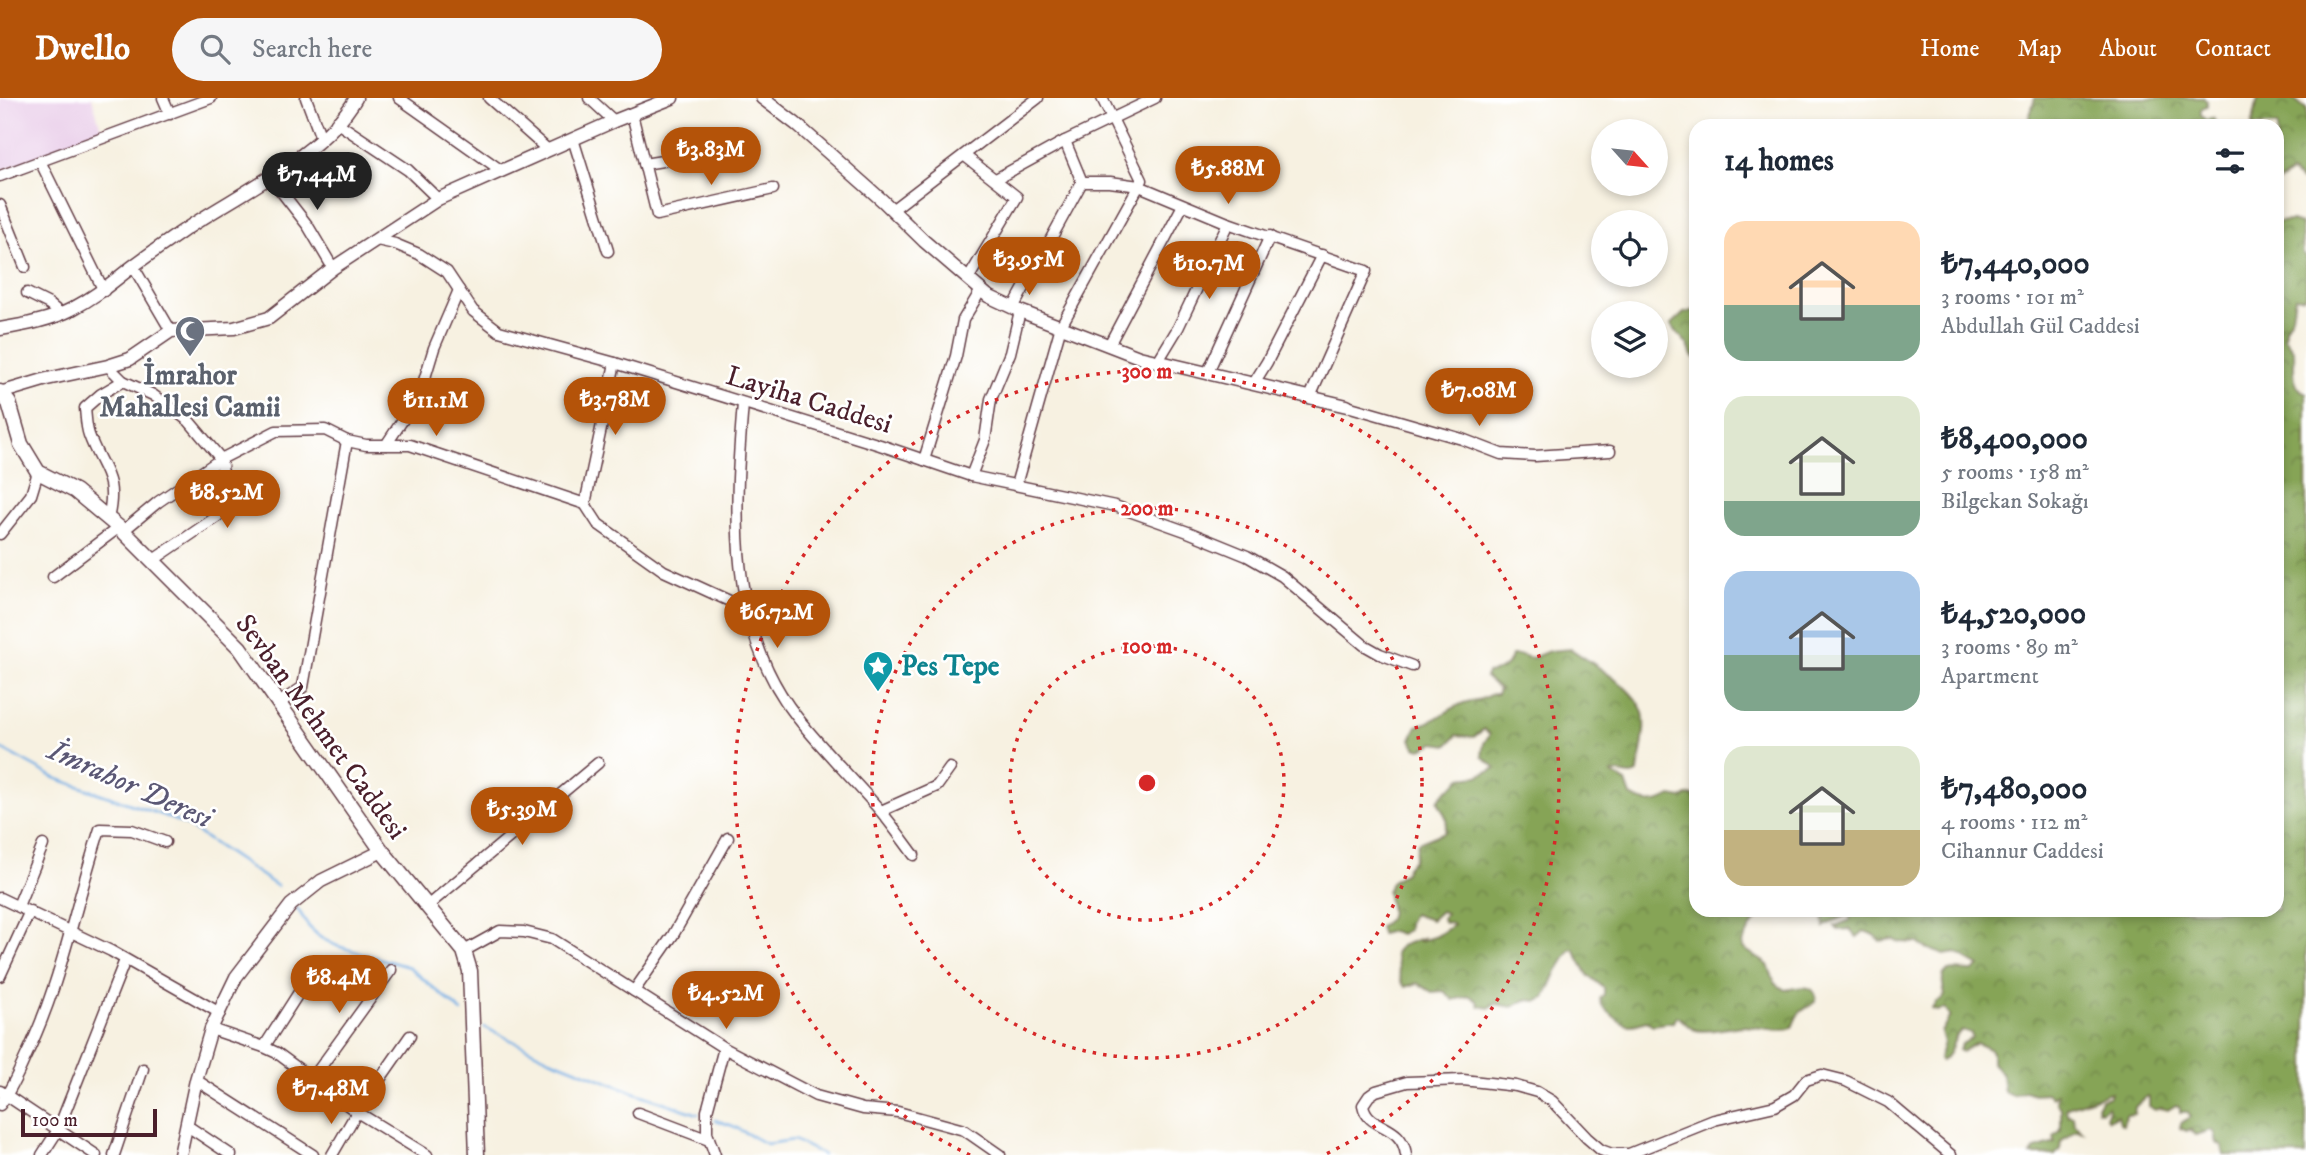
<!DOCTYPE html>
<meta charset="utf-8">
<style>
body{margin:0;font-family:"IM FELL DW Pica",serif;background:#f6f6f7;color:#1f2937;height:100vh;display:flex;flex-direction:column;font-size:26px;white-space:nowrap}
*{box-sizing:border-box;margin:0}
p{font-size:23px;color:#747a83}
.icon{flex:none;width:38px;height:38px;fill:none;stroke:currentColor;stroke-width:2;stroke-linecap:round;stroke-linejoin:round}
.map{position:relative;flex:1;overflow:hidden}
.side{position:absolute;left:1689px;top:21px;width:595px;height:798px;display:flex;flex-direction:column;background:#fff;border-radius:21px;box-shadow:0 4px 10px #0003}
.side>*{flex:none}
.needle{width:46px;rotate:117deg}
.controls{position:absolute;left:1591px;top:21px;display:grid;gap:14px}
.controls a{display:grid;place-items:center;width:77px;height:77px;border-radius:50%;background:#fff;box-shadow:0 4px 10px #0003;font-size:35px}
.scale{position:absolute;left:21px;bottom:18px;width:136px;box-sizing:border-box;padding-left:7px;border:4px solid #4a1f2b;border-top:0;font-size:19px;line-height:24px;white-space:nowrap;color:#4a1f2b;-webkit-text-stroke:5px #fff;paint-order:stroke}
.price{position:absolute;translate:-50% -60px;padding:0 16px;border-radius:24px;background:#b45309;color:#fff;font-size:23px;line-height:46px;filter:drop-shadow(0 2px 4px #0008)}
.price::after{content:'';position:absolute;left:50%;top:42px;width:21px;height:16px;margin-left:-10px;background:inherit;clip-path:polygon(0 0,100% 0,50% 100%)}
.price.current{background:#222;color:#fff}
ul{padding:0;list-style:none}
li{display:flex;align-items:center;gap:21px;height:175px;padding:0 35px}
li span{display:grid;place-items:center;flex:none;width:196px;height:140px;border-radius:21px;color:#555}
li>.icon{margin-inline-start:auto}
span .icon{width:84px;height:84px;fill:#fffc;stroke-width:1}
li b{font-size:30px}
h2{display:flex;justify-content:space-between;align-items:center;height:84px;padding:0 35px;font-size:30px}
header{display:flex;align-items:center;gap:42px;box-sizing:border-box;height:98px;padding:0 35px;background:#b45309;color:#fff}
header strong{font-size:33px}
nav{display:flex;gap:38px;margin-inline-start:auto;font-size:24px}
.search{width:490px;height:63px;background:#f6f6f7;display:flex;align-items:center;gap:18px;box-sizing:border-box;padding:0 24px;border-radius:38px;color:#747a83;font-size:26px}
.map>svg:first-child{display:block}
.built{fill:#ebd1eb}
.forest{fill:url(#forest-crowns);stroke:#686241;stroke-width:2}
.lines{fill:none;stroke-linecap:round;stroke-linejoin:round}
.stream{stroke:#74aee4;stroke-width:2.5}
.minor-casing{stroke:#643e46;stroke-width:13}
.tertiary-casing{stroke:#643e46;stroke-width:15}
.secondary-casing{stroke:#643e46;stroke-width:17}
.minor{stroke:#fff;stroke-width:10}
.tertiary{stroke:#fff;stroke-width:12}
.secondary{stroke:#fff;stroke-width:14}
.ring{fill:none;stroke:#d62828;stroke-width:3.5;stroke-dasharray:3.5 7}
.labels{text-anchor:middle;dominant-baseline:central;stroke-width:5;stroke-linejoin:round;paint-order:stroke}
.worship-label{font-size:28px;font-weight:bold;fill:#5b616d;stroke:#fff}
.street-label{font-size:28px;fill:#4a1f2b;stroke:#fff}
.culture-label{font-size:28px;font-weight:bold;fill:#0d838f;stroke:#fff;text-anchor:start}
.water-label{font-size:30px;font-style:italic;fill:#5b5875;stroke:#fff}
.centre{fill:#d62828;stroke:#fff;stroke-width:3.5}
.ring-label{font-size:21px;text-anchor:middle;font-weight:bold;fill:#d62828;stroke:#fff;stroke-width:5;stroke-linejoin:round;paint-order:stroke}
</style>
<header>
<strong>Dwello</strong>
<div class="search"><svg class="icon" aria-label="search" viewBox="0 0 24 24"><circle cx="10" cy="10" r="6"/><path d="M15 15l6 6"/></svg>Search here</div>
<nav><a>Home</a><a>Map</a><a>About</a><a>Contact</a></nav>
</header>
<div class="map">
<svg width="2306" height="1057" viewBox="0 0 2306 1057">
<defs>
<pattern id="forest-crowns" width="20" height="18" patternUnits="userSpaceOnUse" patternTransform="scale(1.75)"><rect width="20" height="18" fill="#86a457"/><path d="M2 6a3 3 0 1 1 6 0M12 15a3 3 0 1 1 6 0" fill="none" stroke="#708548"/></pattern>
</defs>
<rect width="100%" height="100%" fill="#fff"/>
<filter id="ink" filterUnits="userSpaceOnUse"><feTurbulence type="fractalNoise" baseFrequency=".0143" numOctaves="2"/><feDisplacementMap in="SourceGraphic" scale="14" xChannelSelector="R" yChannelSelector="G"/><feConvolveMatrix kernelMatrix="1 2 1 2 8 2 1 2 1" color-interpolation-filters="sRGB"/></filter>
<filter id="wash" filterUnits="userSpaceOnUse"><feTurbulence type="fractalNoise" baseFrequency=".00686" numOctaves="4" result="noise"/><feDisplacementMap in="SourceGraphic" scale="28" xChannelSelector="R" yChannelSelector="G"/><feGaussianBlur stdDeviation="1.57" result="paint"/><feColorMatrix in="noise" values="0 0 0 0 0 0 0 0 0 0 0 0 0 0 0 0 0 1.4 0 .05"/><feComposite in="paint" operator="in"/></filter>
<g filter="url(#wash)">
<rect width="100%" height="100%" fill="#f7f1e1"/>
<polygon class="built" points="0,0 92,0 102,34 0,73"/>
<g class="forest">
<polygon points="2035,0 2203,0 2207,3 2207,8 2201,11 2201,18 2206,22 2213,20 2217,28 2027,28"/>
<polygon points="2258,0 2293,0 2306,11 2306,83 2303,84 2291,75 2277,85 2277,28 2252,28"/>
<path d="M2292 123 2301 126 2303 156 2306 158V198L2301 200 2295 199 2292 218 2285 230 2284 239 2294 253C2295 266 2290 289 2306 295V1057H2224L2222 1048 2217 1045 2215 1035 2211 1032 2196 1037 2190 1031 2187 1033 2180 1030 2181 1025 2191 1019 2188 1014H2180V1009L2176 1007 2168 1012 2161 1010 2154 1012 2149 1008V1000L2147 998 2135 1009 2134 1016 2126 1017 2123 1027 2120 1025 2118 1017 2108 1022 2106 1019 2109 1011 2108 1008 2102 1013 2098 1012 2097 1008 2101 1001 2110 999 2111 994 2067 1009 2066 1013 2068 1017 2073 1018 2074 1026 2083 1033 2076 1032 2061 1043 2060 1051 2055 1057H2031L2035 1051 2055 1045 2054 1039 2061 1032V1010L2056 1004 2057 996 2051 999 2047 995 2034 996 2026 993 2013 998 2004 994 2002 976 1992 965V954L1989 951 1976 945 1962 954 1959 952 1962 946 1972 940 1971 935 1962 932C1950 941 1955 953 1942 963L1939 961 1944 944 1941 934 1950 918 1945 911 1937 913 1932 911 1936 904 1942 902 1945 897C1937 868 1949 872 1973 873L1979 868 1956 855 1944 857C1936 853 1924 851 1918 845L1898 844 1892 841 1880 843 1875 837 1864 833 1857 839 1850 831 1838 832 1835 828 1851 822 1849 817 1833 823 1824 829 1823 812H2277V124Z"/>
<polygon points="1696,212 1696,261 1692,258 1688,247 1671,227 1684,215"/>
<path d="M1571 551C1592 566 1641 592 1644 620 1646 637 1640 656 1638 674 1630 681 1621 673 1612 675L1613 677 1626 684 1631 698C1645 706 1656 707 1671 698L1682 700 1691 697 1696 699V733L1691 737 1696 741V812H1767C1754 819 1750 833 1742 845L1743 850 1768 867 1775 885 1785 892C1798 889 1817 884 1816 904 1800 914 1799 911 1792 930 1781 935 1756 928 1743 928 1729 929 1705 936 1693 931 1686 928 1684 921 1676 918L1673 924 1653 927 1646 923C1628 930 1624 928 1610 915 1604 910 1601 909 1600 901L1604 896V890L1588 877 1574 851 1570 852 1557 873 1545 900 1538 903 1525 902 1513 909 1495 906 1489 910 1479 908 1477 903 1470 898 1453 902 1444 893 1432 894 1417 885 1405 889 1401 883 1395 855 1400 848 1422 840 1420 843 1437 838 1453 827 1449 824 1445 825 1442 820 1446 815 1441 813 1431 822 1413 816 1408 825V832L1400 836 1392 833 1381 836 1379 829 1389 821 1391 813 1387 794 1391 784 1405 774 1407 769 1414 761 1418 745 1445 734 1447 721 1438 703C1444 692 1452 691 1460 680L1478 678 1496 670 1482 658 1484 645 1490 636 1484 631 1474 639 1457 637 1448 647 1435 645 1421 651 1415 649 1411 641 1417 628C1432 625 1445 614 1459 607 1466 603 1473 603 1481 601 1488 599 1490 595 1497 596L1499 591 1485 579 1487 575C1500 573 1508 571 1511 557H1521L1532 560 1549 553Z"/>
</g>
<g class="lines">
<g class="stream">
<polyline points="0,650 55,680 162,717 186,727 277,788"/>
<polyline points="297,810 309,829 321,840 337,848 409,869 462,914"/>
<polyline points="484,929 550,961 633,994 698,1016"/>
<polyline points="715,1022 733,1028 766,1046 794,1042 823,1057"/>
</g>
</g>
</g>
<g filter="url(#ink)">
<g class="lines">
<g class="minor-casing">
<g id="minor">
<polyline points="163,0 170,16"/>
<polyline points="306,0 321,40"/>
<polyline points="399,0 502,73"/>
<polyline points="489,0 548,52"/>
<polyline points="589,0 614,23"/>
<polyline points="632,16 657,117 773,91"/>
<polyline points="336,24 408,72 438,101"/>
<polyline points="573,41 608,153"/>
<polyline points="965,58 1017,99 968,181"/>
<polyline points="40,63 104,193"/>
<polyline points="644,66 737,51"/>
<polyline points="0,78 211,0"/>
<polyline points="270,79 308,128 333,170"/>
<polyline points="996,81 1065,43 1155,0"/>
<polyline points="1082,84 1110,84 1139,88 1228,125 1366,173 1310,299"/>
<polyline points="0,107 25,169"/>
<polyline points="892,112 1038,0"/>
<polyline points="377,142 395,146 419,156 447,174 473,213 499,233 615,265 880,347 971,378 1115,408 1188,434 1247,458 1282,478 1364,547 1380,556 1412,568"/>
<polyline points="133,168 171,233"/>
<polyline points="27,195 49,206 61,216"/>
<polyline points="1013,210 1082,84 1065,43"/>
<polyline points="1109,247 1183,107"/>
<polyline points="1158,263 1178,230 1228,125"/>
<polyline points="108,268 123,283 153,297 189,323 221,361 226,397 223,408 218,418 152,463"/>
<polyline points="1208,274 1270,138"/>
<polyline points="1254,285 1267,264 1322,157"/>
<path d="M743 306C734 411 727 531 797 619 822 651 852 680 878 710 891 725 902 741 914 757"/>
<polyline points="1347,308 1462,341 1501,356 1535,358 1610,353"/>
<polyline points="386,347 420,296 434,250 459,192"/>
<polyline points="924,362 956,258 963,222 981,192"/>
<polyline points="971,378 985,342 991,301 1010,255 1020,213"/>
<polyline points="1016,387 1061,228 1142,82 1102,0"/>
<polyline points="585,406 615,265"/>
<path d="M108 421C118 378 102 373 89 337 86 329 86 319 85 310L101 296 123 283"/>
<polyline points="123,433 158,404 221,361 276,333 325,332 347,343 366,347 410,347 585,406 598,426 664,473 747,511"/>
<polyline points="0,436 31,397 38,374"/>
<polyline points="53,479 118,430"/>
<polyline points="278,606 303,589 347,343"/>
<polyline points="881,713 937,688 950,670"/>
<polyline points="0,800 111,853 220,915"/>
<polyline points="18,808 43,747"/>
<polyline points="426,809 598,665"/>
<polyline points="464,853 500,833 524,834 552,841 724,950 816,998 863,1011 898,1014 964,1032 1000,1057"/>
<polyline points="0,878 30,813"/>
<polyline points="634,893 673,837 728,740"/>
<polyline points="211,931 264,949 277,955 357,1014 427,1057"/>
<polyline points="264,949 312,874"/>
<polyline points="312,981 391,872"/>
<polyline points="196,982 313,1057"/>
<polyline points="0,993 96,1057"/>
<path d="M0 1007C11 992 18 976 25 960 61 887 75 807 100 731L132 732 165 744"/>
<polyline points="638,1015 709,1042"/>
<polyline points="186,1027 231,1057"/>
<polyline points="42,1057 58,1032 125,862"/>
<polyline points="114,1057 143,971"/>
<polyline points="332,1057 357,1014 410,938"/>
<polyline points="715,1057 707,1035 707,1013 724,950"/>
<path d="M1406 1057C1402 1024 1368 1033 1363 1007L1369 998 1376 993 1407 984 1463 982 1516 988 1537 994 1552 1003 1587 1040 1601 1052 1612 1056H1629L1714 1022 1775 1008 1794 997 1806 982 1822 977 1846 983 1888 1004 1951 1057"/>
</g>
</g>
<g class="tertiary-casing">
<g id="tertiary">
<polyline points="762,0 796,26 883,103 924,143 988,198 1020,213 1139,259 1347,308"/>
<path d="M0 231C23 227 51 222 72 211 97 198 111 185 132 169 148 157 164 146 180 135 235 97 323 58 356 0"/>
<polyline points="0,295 47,281 108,268 130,261 171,233 234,230 269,220 333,170 438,101 614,23 672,0"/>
<polyline points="180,1057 196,982 211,931 236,879 291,807 321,783 382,753"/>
</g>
</g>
<g class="secondary-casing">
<polyline id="secondary" points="0,294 9,305 21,346 38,374 75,393 123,433 240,550 382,753 464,853 470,873 477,1057"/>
</g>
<use href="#minor" class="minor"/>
<use href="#tertiary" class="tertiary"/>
<use href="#secondary" class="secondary"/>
</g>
</g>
<g class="ring">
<circle cx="1147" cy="685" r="137"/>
<circle cx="1147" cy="685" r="275"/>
<path d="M970 1057A412 412 0 1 1 1324 1057"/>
</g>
<defs>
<g id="mosque-pin" transform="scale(1.575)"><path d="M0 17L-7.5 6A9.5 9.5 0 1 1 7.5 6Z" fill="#6b7280" stroke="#fff"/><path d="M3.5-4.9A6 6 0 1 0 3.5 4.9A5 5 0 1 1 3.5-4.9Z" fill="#fff"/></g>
<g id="sight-pin" transform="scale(1.575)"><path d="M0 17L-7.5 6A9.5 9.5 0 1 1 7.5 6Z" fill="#0f9aa8" stroke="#fff"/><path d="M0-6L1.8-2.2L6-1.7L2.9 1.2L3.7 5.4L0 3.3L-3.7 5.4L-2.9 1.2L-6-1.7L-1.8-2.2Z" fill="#fff"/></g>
</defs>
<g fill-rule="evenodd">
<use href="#mosque-pin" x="190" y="233"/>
<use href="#sight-pin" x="878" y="568"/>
</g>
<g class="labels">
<g class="worship-label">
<text x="190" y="277">İmrahor<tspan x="190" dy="32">Mahallesi Camii</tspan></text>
</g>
<g class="street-label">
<text transform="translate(809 302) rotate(17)">Layiha Caddesi</text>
<text transform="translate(321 629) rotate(54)">Sevban Mehmet Caddesi</text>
</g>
<g class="culture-label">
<text x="901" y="568">Pes Tepe</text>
</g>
<g class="water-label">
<text transform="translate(130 687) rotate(24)">İmrahor Deresi</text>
</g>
</g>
<circle cx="1147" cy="685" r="10" class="centre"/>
<g class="ring-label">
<text x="1147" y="280">300 m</text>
<text x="1147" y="417">200 m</text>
<text x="1147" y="555">100 m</text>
</g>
</svg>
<div class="controls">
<a><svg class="needle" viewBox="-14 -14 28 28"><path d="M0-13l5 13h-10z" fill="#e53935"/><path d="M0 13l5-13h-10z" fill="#747a83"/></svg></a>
<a><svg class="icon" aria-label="locate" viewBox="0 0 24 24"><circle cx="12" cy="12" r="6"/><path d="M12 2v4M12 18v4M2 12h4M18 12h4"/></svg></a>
<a><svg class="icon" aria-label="layers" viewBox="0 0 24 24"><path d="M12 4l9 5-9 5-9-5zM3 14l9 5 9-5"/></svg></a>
</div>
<div class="scale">100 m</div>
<b class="price" style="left:711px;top:89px">₺3.83M</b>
<b class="price" style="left:1228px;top:108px">₺5.88M</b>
<b class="price current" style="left:317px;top:114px">₺7.44M</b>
<b class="price" style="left:1029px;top:199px">₺3.95M</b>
<b class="price" style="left:1209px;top:203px">₺10.7M</b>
<b class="price" style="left:1479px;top:330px">₺7.08M</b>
<b class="price" style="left:615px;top:339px">₺3.78M</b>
<b class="price" style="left:436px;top:340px">₺11.1M</b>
<b class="price" style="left:227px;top:432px">₺8.52M</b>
<b class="price" style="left:777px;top:552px">₺6.72M</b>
<b class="price" style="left:522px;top:749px">₺5.39M</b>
<b class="price" style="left:339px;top:917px">₺8.4M</b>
<b class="price" style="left:726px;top:933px">₺4.52M</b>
<b class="price" style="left:331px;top:1028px">₺7.48M</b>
<section class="side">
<h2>14 homes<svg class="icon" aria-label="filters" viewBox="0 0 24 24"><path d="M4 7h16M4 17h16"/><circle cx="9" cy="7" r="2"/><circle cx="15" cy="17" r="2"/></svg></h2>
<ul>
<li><span style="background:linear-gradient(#ffd9b3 60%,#7fa58c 0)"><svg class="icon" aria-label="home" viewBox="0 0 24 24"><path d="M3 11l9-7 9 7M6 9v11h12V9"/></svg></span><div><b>₺7,440,000</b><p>3 rooms · 101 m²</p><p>Abdullah Gül Caddesi</p></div></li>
<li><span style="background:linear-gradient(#dfe7d0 75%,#7fa58c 0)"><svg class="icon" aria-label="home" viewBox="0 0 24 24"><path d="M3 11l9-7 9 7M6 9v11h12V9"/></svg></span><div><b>₺8,400,000</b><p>5 rooms · 158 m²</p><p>Bilgekan Sokağı</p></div></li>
<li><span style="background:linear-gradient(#a9c7e8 60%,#7fa58c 0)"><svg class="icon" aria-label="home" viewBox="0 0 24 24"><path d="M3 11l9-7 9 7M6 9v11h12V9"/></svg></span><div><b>₺4,520,000</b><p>3 rooms · 89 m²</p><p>Apartment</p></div></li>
<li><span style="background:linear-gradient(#dfe7d0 60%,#c2b280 0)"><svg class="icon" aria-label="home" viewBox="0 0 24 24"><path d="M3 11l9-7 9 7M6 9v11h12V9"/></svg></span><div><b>₺7,480,000</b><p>4 rooms · 112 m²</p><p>Cihannur Caddesi</p></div></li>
</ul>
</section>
</div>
